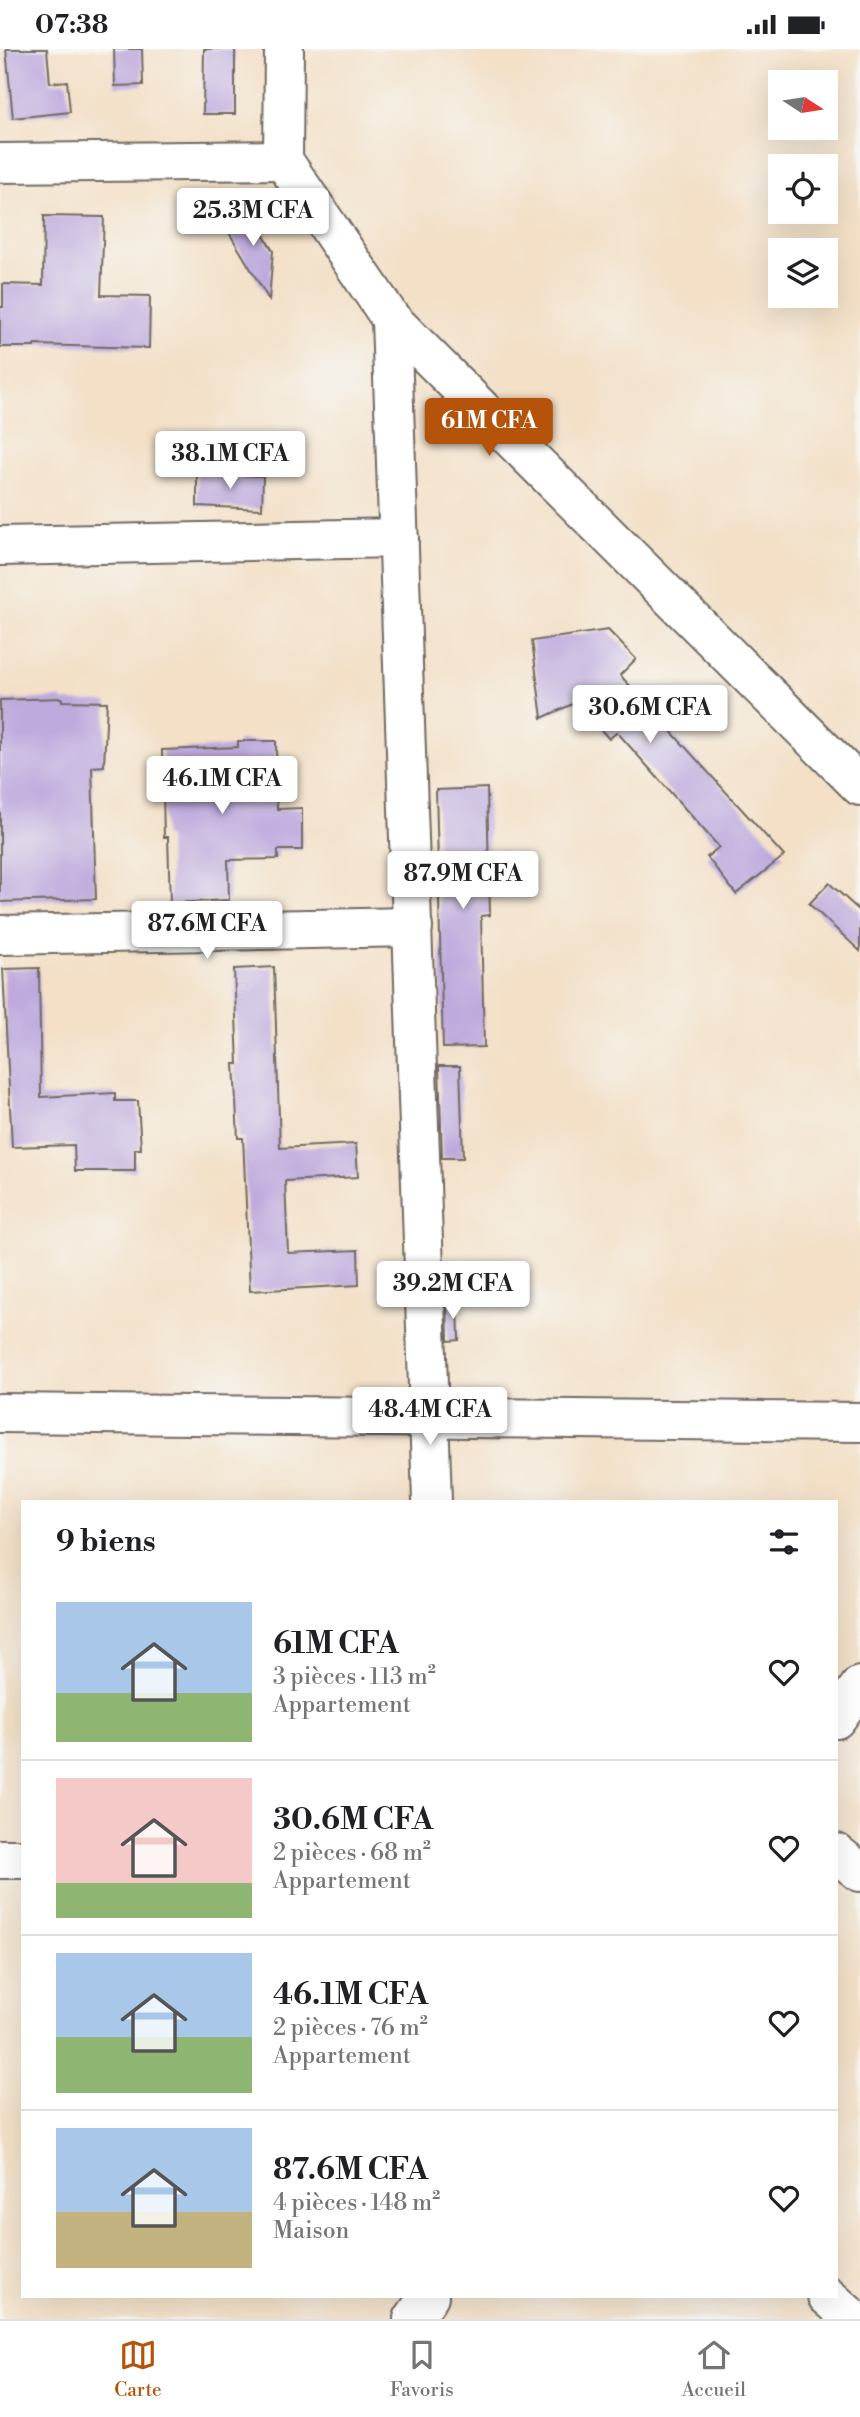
<!DOCTYPE html>
<html lang="fr">
<meta charset="utf-8">
<style>
body{margin:0;font-family:"Libre Bodoni",serif;background:#f2f2f2;color:#202124;height:100vh;display:flex;flex-direction:column;font-size:26px;white-space:nowrap}
*{box-sizing:border-box;margin:0}
p{font-size:23px;color:#757577}
.icon{flex:none;width:38px;height:38px;fill:none;stroke:currentColor;stroke-width:2;stroke-linecap:round;stroke-linejoin:round}
.map{position:relative;flex:1;overflow:hidden}
.panel{position:absolute;left:21px;top:1451px;width:817px;height:798px;display:flex;flex-direction:column;background:#fff;border-radius:0px;box-shadow:0 7px 28px #0002}
.panel>*{flex:none}
.needle{width:46px;rotate:102deg}
.controls{position:absolute;left:768px;top:21px;display:grid;gap:14px}
.controls a{display:grid;place-items:center;width:70px;height:70px;border-radius:0px;background:#fff;box-shadow:0 7px 28px #0002;font-size:35px}
.price{position:absolute;translate:-50% -60px;padding:0 16px;border-radius:7px;background:#fff;color:#222;font-size:23px;line-height:46px;filter:drop-shadow(0 2px 4px #0008)}
.price::after{content:'';position:absolute;left:50%;top:42px;width:21px;height:16px;margin-left:-10px;background:inherit;clip-path:polygon(0 0,100% 0,50% 100%)}
.price.selected{background:#b45309;color:#fff}
ul{padding:0;list-style:none}
li{display:flex;align-items:center;gap:21px;height:175px;padding:0 35px}
li+li{border-top:2px solid #e0e0e0}
li span{display:grid;place-items:center;flex:none;width:196px;height:140px;border-radius:0px;color:#555}
li>.icon{margin-inline-start:auto}
span .icon{width:84px;height:84px;fill:#fffc;stroke-width:1}
li b{font-size:30px}
h2{display:flex;justify-content:space-between;align-items:center;height:84px;padding:0 35px;font-size:30px}
.status{display:flex;justify-content:space-between;align-items:center;height:49px;padding:0 35px;background:#fff;direction:ltr}
.status svg{height:19px;fill:currentColor}
.dock{display:flex;justify-content:space-around;align-items:center;height:98px;border-top:2px solid #e0e0e0;background:#fff;font-size:19px;color:#757577}
.dock a{display:grid;justify-items:center;gap:4px}
.dock .selected{color:#b45309}
.map>svg:first-child{display:block}
.building{fill:#beaadd}
.lines{fill:none;stroke-linecap:round;stroke-linejoin:round}
.minor-casing{stroke:#716a62;stroke-width:42}
.minor{stroke:#fff;stroke-width:38}
</style>
<div class="status"><b>07:38</b><svg viewBox="0 0 49 12"><path d="M0 12V9h3v3zM5 12V6h3v6zM10 12V3h3v9zM15 12V0h3v12zM26 1h20v11H26zM47 4h2v5h-2z"/></svg></div>
<div class="map">
<svg width="860" height="2270" viewBox="0 0 860 2270">
<rect width="100%" height="100%" fill="#f6f6f2"/>
<filter id="ink" filterUnits="userSpaceOnUse"><feTurbulence type="fractalNoise" baseFrequency=".0143" numOctaves="2"/><feDisplacementMap in="SourceGraphic" scale="14" xChannelSelector="R" yChannelSelector="G"/><feConvolveMatrix kernelMatrix="1 2 1 2 8 2 1 2 1" color-interpolation-filters="sRGB"/></filter>
<filter id="wash" filterUnits="userSpaceOnUse"><feTurbulence type="fractalNoise" baseFrequency=".00686" numOctaves="4" result="noise"/><feDisplacementMap in="SourceGraphic" scale="28" xChannelSelector="R" yChannelSelector="G"/><feGaussianBlur stdDeviation="1.57" result="paint"/><feColorMatrix in="noise" values="0 0 0 0 0 0 0 0 0 0 0 0 0 0 0 0 0 1.4 0 .05"/><feComposite in="paint" operator="in"/></filter>
<g filter="url(#wash)">
<rect width="100%" height="100%" fill="#f3e0c7"/>
<g id="blocks">
<g class="building">
<polygon points="6,0 47,0 50,34 67,32 70,63 13,69"/>
<polygon points="114,0 142,0 143,36 115,37"/>
<polygon points="204,0 235,0 235,65 203,65"/>
<polygon points="248,160 273,202 269,251 224,175"/>
<polygon points="44,167 104,168 101,246 150,247 149,299 34,296 34,298 0,298 0,258 3,258 3,235 43,236"/>
<polygon points="197,424 263,427 262,460 197,457"/>
<polygon points="608,581 636,610 620,626 784,807 736,845 707,808 719,798 617,683 609,690 577,653 542,669 532,592"/>
<polygon points="62,649 62,652 107,653 104,717 92,718 96,850 0,853 0,651"/>
<polygon points="238,692 276,692 277,760 302,759 302,801 278,801 278,810 228,811 229,851 170,854 168,788 164,788 162,701 238,698"/>
<polygon points="487,739 490,866 481,867 484,998 443,999 436,741"/>
<polygon points="829,834 860,862 860,902 809,855"/>
<polygon points="274,918 280,1099 356,1095 358,1128 285,1132 288,1204 358,1201 359,1236 250,1242 243,1089 238,1089 234,1015 238,1015 234,920"/>
<polygon points="39,919 41,1048 115,1044 115,1052 138,1052 141,1100 135,1100 135,1122 75,1122 74,1096 12,1098 3,920"/>
<polygon points="439,1017 460,1017 463,1109 442,1109"/>
<polygon points="447,1252 458,1252 459,1291 448,1292"/>
</g>
</g>
</g>
<g filter="url(#ink)">
<use href="#blocks" fill-opacity="0" stroke="#716a62" stroke-width="2"/>
<g class="lines">
<g class="minor-casing">
<g id="minor">
<polyline points="284,0 283,111 391,270 860,737"/>
<polyline points="0,114 283,111"/>
<polyline points="391,270 432,1452"/>
<polyline points="0,497 399,489"/>
<polyline points="0,886 413,878"/>
<polyline points="0,1364 860,1373"/>
<polyline points="836,1670 860,1637"/>
<polyline points="836,1804 860,1823"/>
<polyline points="0,1810 23,1810"/>
<polyline points="827,2247 853,2270"/>
<polyline points="413,2270 429,2247"/>
</g>
</g>
<use href="#minor" class="minor"/>
</g>
</g>
</svg>
<div class="controls">
<a><svg class="needle" viewBox="-14 -14 28 28"><path d="M0-13l5 13h-10z" fill="#e53935"/><path d="M0 13l5-13h-10z" fill="#757577"/></svg></a>
<a><svg class="icon" aria-label="locate" viewBox="0 0 24 24"><circle cx="12" cy="12" r="6"/><path d="M12 2v4M12 18v4M2 12h4M18 12h4"/></svg></a>
<a><svg class="icon" aria-label="layers" viewBox="0 0 24 24"><path d="M12 4l9 5-9 5-9-5zM3 14l9 5 9-5"/></svg></a>
</div>
<b class="price" style="left:253px;top:199px">25.3M CFA</b>
<b class="price selected" style="left:489px;top:409px">61M CFA</b>
<b class="price" style="left:230px;top:442px">38.1M CFA</b>
<b class="price" style="left:650px;top:696px">30.6M CFA</b>
<b class="price" style="left:222px;top:767px">46.1M CFA</b>
<b class="price" style="left:463px;top:862px">87.9M CFA</b>
<b class="price" style="left:207px;top:912px">87.6M CFA</b>
<b class="price" style="left:453px;top:1272px">39.2M CFA</b>
<b class="price" style="left:430px;top:1398px">48.4M CFA</b>
<section class="panel">
<h2>9 biens<svg class="icon" aria-label="filters" viewBox="0 0 24 24"><path d="M4 7h16M4 17h16"/><circle cx="9" cy="7" r="2"/><circle cx="15" cy="17" r="2"/></svg></h2>
<ul>
<li><span style="background:linear-gradient(#a9c7e8 65%,#8fb573 0)"><svg class="icon" aria-label="home" viewBox="0 0 24 24"><path d="M3 11l9-7 9 7M6 9v11h12V9"/></svg></span><div><b>61M CFA</b><p>3 pièces · 113 m²</p><p>Appartement</p></div><svg class="icon" aria-label="heart" viewBox="0 0 24 24"><path d="M12 20l-8-8c-3-5 5-10 8-4 3-6 11-1 8 4z"/></svg></li>
<li><span style="background:linear-gradient(#f6c9c9 75%,#8fb573 0)"><svg class="icon" aria-label="home" viewBox="0 0 24 24"><path d="M3 11l9-7 9 7M6 9v11h12V9"/></svg></span><div><b>30.6M CFA</b><p>2 pièces · 68 m²</p><p>Appartement</p></div><svg class="icon" aria-label="heart" viewBox="0 0 24 24"><path d="M12 20l-8-8c-3-5 5-10 8-4 3-6 11-1 8 4z"/></svg></li>
<li><span style="background:linear-gradient(#a9c7e8 60%,#8fb573 0)"><svg class="icon" aria-label="home" viewBox="0 0 24 24"><path d="M3 11l9-7 9 7M6 9v11h12V9"/></svg></span><div><b>46.1M CFA</b><p>2 pièces · 76 m²</p><p>Appartement</p></div><svg class="icon" aria-label="heart" viewBox="0 0 24 24"><path d="M12 20l-8-8c-3-5 5-10 8-4 3-6 11-1 8 4z"/></svg></li>
<li><span style="background:linear-gradient(#a9c7e8 60%,#c2b280 0)"><svg class="icon" aria-label="home" viewBox="0 0 24 24"><path d="M3 11l9-7 9 7M6 9v11h12V9"/></svg></span><div><b>87.6M CFA</b><p>4 pièces · 148 m²</p><p>Maison</p></div><svg class="icon" aria-label="heart" viewBox="0 0 24 24"><path d="M12 20l-8-8c-3-5 5-10 8-4 3-6 11-1 8 4z"/></svg></li>
</ul>
</section>
</div>
<nav class="dock">
<a class="selected"><svg class="icon" aria-label="map" viewBox="0 0 24 24"><path d="M3 6l6-2 6 2 6-2v14l-6 2-6-2-6 2zM9 4v14M15 6v14"/></svg>Carte</a>
<a><svg class="icon" aria-label="saved" viewBox="0 0 24 24"><path d="M7 4h10v16l-5-4-5 4z"/></svg>Favoris</a>
<a><svg class="icon" aria-label="home" viewBox="0 0 24 24"><path d="M3 11l9-7 9 7M6 9v11h12V9"/></svg>Accueil</a>
</nav>
